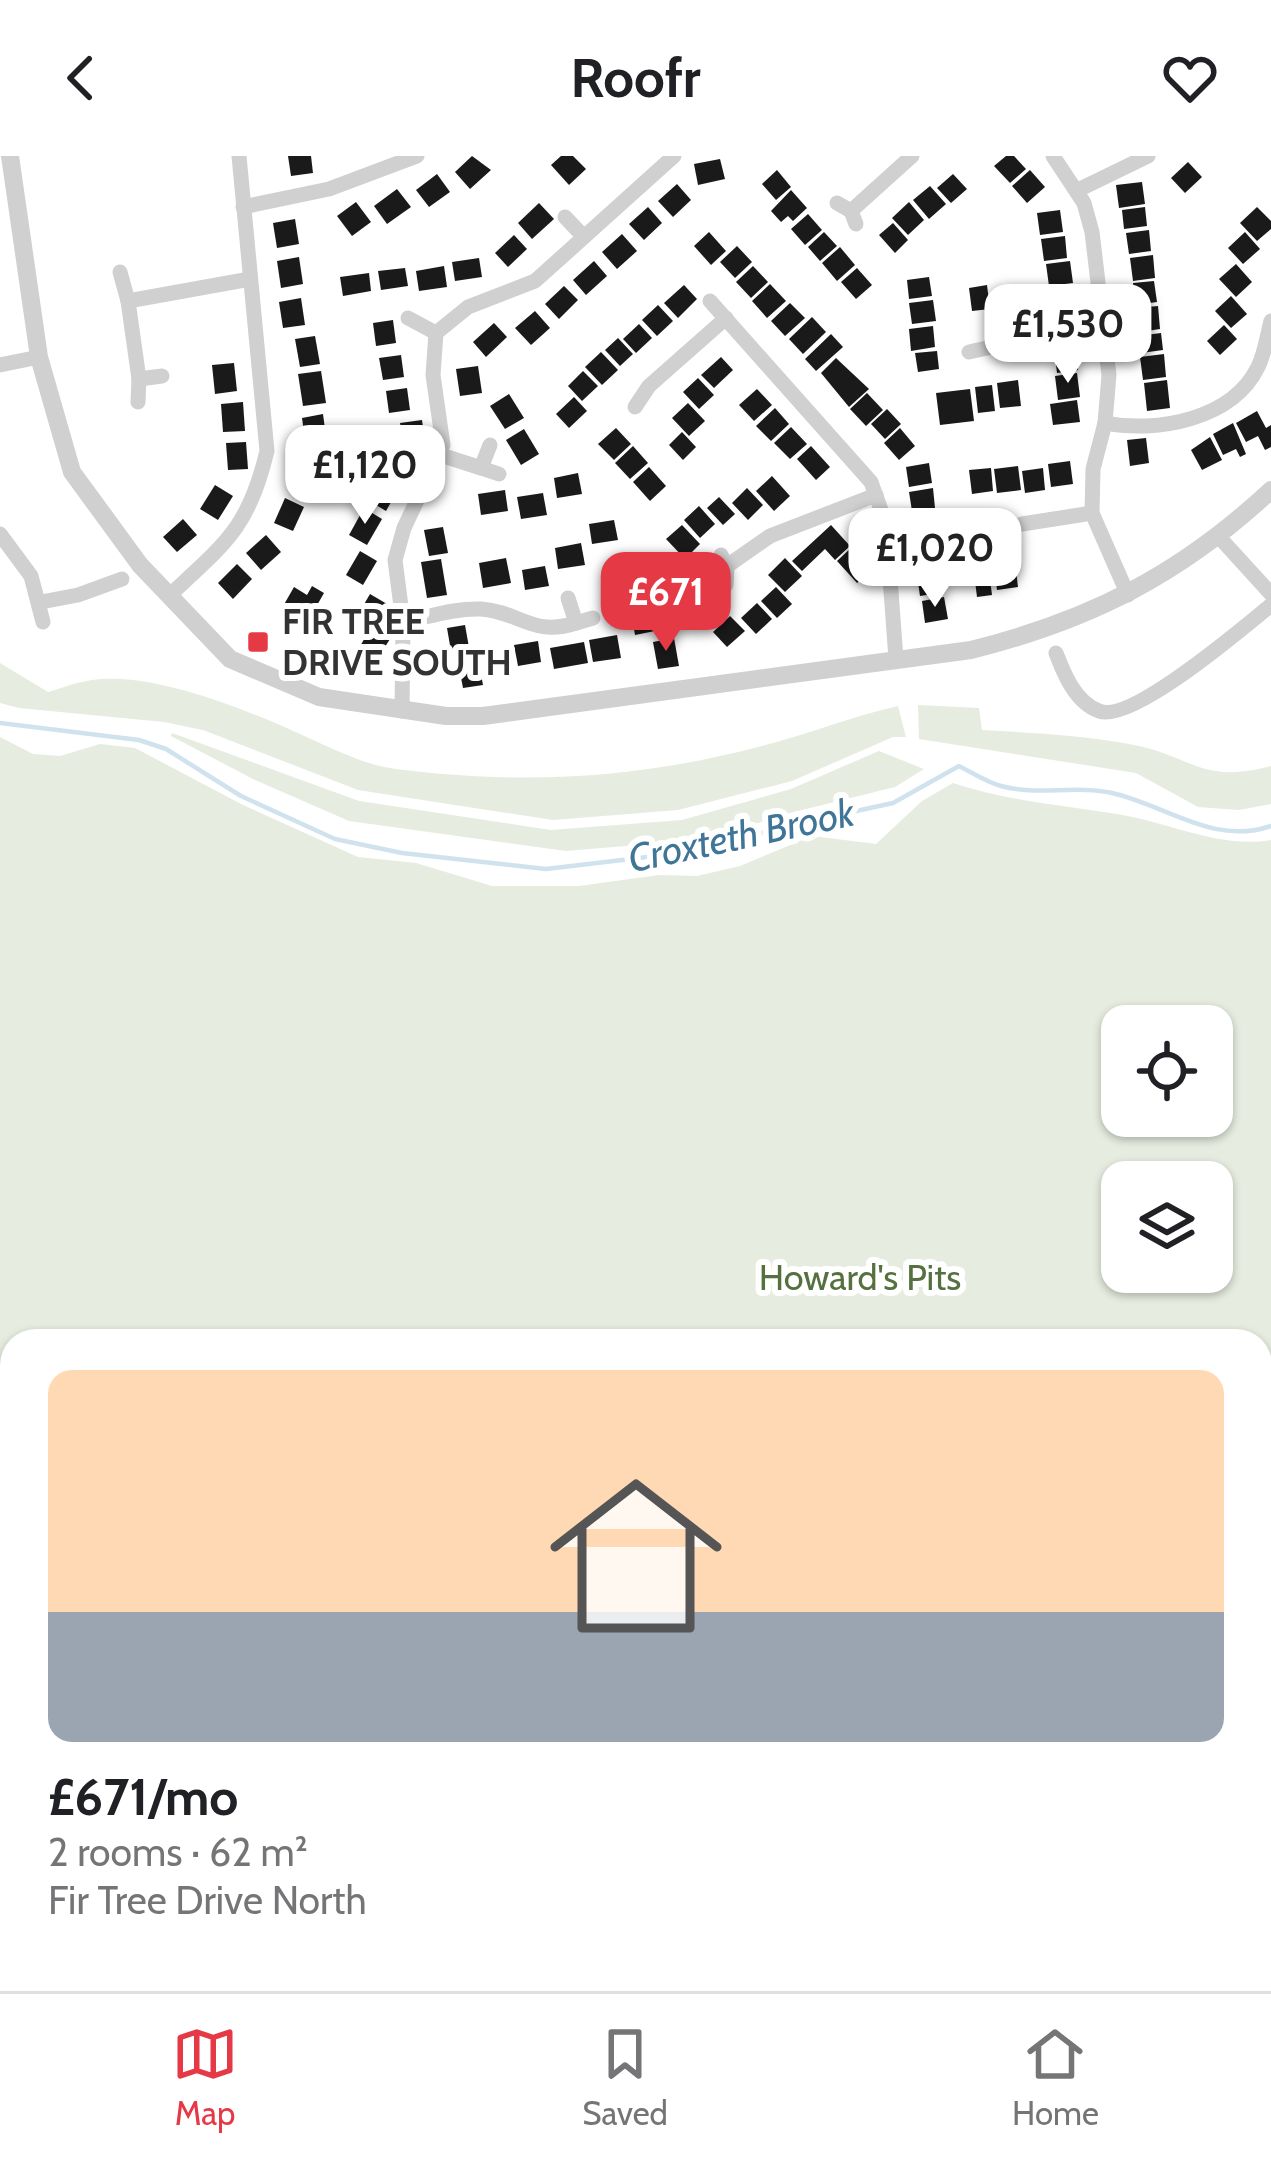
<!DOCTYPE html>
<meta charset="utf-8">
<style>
body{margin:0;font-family:Cabin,sans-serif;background:#f6f6f6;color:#202124;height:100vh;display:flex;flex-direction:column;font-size:45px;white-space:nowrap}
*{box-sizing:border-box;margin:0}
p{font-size:39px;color:#757577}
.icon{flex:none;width:66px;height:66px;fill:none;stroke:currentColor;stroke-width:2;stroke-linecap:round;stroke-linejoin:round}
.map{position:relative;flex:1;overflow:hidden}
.details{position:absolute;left:0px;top:1173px;width:1272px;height:663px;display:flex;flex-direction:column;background:#fff;border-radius:36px 36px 0 0;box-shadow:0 3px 9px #0004}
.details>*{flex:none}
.tools{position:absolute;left:1101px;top:849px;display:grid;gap:24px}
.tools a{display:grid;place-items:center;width:132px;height:132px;border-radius:24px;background:#fff;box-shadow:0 3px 9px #0004;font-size:60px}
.price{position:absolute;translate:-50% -102px;padding:0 27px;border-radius:24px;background:#fff;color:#222;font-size:39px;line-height:78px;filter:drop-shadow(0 3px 6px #0008)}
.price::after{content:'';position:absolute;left:50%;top:72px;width:36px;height:27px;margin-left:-18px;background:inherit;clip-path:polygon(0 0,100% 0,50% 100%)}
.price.active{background:#e63946;color:#fff}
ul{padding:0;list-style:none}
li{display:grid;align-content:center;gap:24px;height:636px;padding:0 48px}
li span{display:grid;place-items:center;height:372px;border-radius:24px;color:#555}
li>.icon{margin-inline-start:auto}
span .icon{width:216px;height:216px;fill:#fffc;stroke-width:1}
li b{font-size:51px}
header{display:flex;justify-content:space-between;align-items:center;height:156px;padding:0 48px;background:#fff;font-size:54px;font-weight:700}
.tab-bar{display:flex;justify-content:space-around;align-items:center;height:168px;border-top:3px solid #e0e0e0;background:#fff;font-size:33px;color:#757577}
.tab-bar a{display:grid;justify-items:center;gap:6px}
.tab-bar .active{color:#e63946}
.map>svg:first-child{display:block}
.green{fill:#e6ecdf;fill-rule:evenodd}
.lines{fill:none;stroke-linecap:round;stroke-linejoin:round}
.stream{stroke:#cfe2ee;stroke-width:4.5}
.building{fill:#1a1a1a}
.minor{stroke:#d0d0d0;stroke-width:15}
.tertiary{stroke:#d0d0d0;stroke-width:18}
.motorway{stroke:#9a9a9a;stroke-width:27}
.poi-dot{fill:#e63946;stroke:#fff;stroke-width:4.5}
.labels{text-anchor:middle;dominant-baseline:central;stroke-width:12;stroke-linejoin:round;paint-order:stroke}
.poi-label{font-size:36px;font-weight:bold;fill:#333;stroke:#fff;text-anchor:start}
.park-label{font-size:36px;fill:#56703f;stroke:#fff}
.water-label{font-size:39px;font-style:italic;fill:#3f7597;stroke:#fff}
</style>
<header><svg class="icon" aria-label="back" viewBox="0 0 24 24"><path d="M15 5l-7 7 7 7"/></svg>Roofr<svg class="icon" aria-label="heart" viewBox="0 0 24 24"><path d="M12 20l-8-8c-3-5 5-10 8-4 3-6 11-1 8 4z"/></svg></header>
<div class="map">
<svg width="1271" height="1835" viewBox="0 0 1271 1835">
<rect width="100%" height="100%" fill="#fff"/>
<g class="green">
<path d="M0 507 48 536C62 532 77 526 92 524 153 515 247 554 302 579 332 592 363 609 396 613 522 629 635 623 758 591 806 579 850 561 898 550L906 581H893L792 625 678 654 553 664 358 634 203 574 164 566 19 552 0 547Z"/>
<path d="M918 549 979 552 982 574C1032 577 1080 579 1129 588 1192 599 1200 629 1271 610V648L1239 654 1198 651 1136 617 919 583Z"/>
<polygon points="172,577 359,645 551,674 682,664 791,633 879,595 924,613 895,631 782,659 709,683 566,695 349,665 253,623 171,580"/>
<path d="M0 581 33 598 60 600 100 588 135 592 241 648 358 701 416 707 492 730H579L659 719 697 720 740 710 812 680 876 688 922 645 953 627C1007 645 1061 649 1117 658 1168 666 1220 693 1271 684V1562L1260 1561V1185H12V1359L0 1356ZM1122 870H1212V960H1122ZM1122 1026H1212V1116H1122Z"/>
<polygon points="568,1824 1103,1824 1105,1835 566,1835"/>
</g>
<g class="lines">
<path class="stream" d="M0 567 139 584 166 593 241 640 335 683 402 697 546 713 707 694 778 672 893 647 959 610C973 617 986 626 1001 630 1036 640 1076 629 1112 637 1166 649 1213 690 1271 670"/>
</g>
<g class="building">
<polygon points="288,0 311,0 313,17 291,20"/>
<polygon points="472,0 491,14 470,33 455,16"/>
<polygon points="561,0 573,0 586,13 569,29 551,9"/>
<polygon points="1006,0 1014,0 1026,13 1010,27 994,10"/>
<polygon points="720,3 725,23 698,29 694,8"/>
<polygon points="1188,6 1202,21 1185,37 1171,22"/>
<polygon points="777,14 791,31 776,44 762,28"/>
<polygon points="1030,14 1045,31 1027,47 1012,30"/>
<polygon points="437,18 450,36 429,51 416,34"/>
<polygon points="953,18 967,33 951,47 937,32"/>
<polygon points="1142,26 1145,48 1119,52 1116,29"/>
<polygon points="677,28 691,44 673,61 658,45"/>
<polygon points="930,30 946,48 929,63 913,44"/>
<polygon points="397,33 411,51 387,68 374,50"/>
<polygon points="791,34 807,52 793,65 788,60 781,66 771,55"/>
<polygon points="356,46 371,66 352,80 337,60"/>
<polygon points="909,46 924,64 908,79 892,62"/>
<polygon points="539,47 554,63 532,83 518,67"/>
<polygon points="648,51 662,67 644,84 629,68"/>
<polygon points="1145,51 1147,70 1124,73 1122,54"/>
<polygon points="1257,51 1271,65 1271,73 1257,85 1240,67"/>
<polygon points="1060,54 1063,76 1040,79 1037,57"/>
<polygon points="808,58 822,74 805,89 791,73"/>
<polygon points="295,63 299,88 277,92 273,67"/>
<polygon points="893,67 908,84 895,97 879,79"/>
<polygon points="1149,74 1151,95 1129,98 1126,77"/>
<polygon points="709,76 726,95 711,109 694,90"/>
<polygon points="824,76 837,90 820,105 808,91"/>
<polygon points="1245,76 1260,93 1243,108 1228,92"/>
<polygon points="622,78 637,95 617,113 602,96"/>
<polygon points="514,79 527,93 508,111 495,97"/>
<polygon points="1065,80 1067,102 1044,105 1041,83"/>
<polygon points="737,90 752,106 735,122 720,106"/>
<polygon points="840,91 855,109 837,125 822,107"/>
<polygon points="1153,99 1155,122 1133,125 1130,102"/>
<polygon points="299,101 303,128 281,132 277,105"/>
<polygon points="479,102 482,121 455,125 452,106"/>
<polygon points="594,105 607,120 586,139 573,124"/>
<polygon points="1070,105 1073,127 1049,130 1046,108"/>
<polygon points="1236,108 1252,126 1236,141 1219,123"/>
<polygon points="444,110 447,131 419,135 416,115"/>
<polygon points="753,110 768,126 751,142 736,126"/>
<polygon points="405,112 408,130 381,134 378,115"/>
<polygon points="857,112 872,129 856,143 841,126"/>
<polygon points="369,117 371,135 343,140 340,121"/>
<polygon points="929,121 932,140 909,143 907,124"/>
<polygon points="1154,125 1157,146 1136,149 1133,127"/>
<polygon points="770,128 786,145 767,162 752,145"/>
<polygon points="684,129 697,143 678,162 664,147"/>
<polygon points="987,129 990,153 972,155 969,132"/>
<polygon points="564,130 578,144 559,163 545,148"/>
<polygon points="1073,131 1076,155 1053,158 1050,134"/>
<polygon points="1014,132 1017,156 995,158 992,135"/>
<polygon points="1231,140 1247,158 1231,172 1215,155"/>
<polygon points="301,142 305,169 283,172 279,146"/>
<polygon points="933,144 936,165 912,168 909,147"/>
<polygon points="790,147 805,162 785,180 771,165"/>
<polygon points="658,149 673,165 657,180 642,164"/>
<polygon points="1158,150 1160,173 1140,176 1137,152"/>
<polygon points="535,155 550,172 531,189 515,172"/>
<polygon points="812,161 826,176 803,198 789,183"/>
<polygon points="393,164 396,187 376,190 373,167"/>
<polygon points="494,167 507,181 486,201 473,186"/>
<polygon points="639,168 652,182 636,197 623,183"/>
<polygon points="1224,169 1237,183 1220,199 1207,185"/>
<polygon points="933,170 935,191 911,195 909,173"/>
<polygon points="1161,177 1163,194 1141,197 1138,180"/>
<polygon points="831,178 843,191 816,215 805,203"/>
<polygon points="315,180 320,208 300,211 295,183"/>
<polygon points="618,182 633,198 620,210 605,194"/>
<polygon points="1075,190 1078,214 1057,217 1054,193"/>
<polygon points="937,195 939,213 918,216 915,197"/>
<polygon points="601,196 618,214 602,229 585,211"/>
<polygon points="1164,198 1166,221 1143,224 1140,201"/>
<polygon points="401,199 404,221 383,224 379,202"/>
<polygon points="721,201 733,214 714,232 701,219"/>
<polygon points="836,202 869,233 849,251 821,217"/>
<polygon points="234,207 237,235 215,238 212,209"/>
<polygon points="478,210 482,237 460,240 456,213"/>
<polygon points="321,215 326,247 303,250 298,218"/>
<polygon points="583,215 598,230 582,245 568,230"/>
<polygon points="1077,217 1080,241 1058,244 1055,220"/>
<polygon points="698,222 714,239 699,253 683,236"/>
<polygon points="1018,224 1021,250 1000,252 997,227"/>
<polygon points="1167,224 1170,252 1147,255 1144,227"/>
<polygon points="992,229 995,255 978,257 975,231"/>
<polygon points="407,232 410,254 389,257 386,235"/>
<polygon points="757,233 772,249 754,265 739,249"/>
<polygon points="970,233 974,265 940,269 936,237"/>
<polygon points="867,237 883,254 866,270 850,253"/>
<polygon points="509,238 524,262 505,273 490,250"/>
<polygon points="574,241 587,255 569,272 556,258"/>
<polygon points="1077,244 1080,266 1053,269 1050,248"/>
<polygon points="243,246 245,275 223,276 221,248"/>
<polygon points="688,247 705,265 689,280 672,262"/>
<polygon points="775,252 789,268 771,285 756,270"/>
<polygon points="887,253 901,268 885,283 871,268"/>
<polygon points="1257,255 1266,272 1271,269 1271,291 1265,294 1258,280 1246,286 1236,267"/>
<polygon points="323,258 327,288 306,291 302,262"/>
<polygon points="422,264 425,286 404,289 400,267"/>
<polygon points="1233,267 1246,298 1240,301 1236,293 1223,299 1213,278"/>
<polygon points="791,271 807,288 790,303 774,287"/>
<polygon points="616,272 631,288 614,304 598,288"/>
<polygon points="900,272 915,290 899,304 884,287"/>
<polygon points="524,273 539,298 521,309 506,284"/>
<polygon points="682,276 696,291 683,304 669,289"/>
<polygon points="1210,281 1222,304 1202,314 1191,294"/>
<polygon points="1146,282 1149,307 1130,310 1127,284"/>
<polygon points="246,286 248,313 228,314 226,287"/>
<polygon points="633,290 648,307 630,323 615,307"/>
<polygon points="811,290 830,311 816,324 797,303"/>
<polygon points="392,295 410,305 399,324 381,314"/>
<polygon points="1070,305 1073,328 1051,331 1048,308"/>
<polygon points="298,306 319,309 316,334 295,331"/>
<polygon points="929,307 932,327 909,331 906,311"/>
<polygon points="1018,310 1021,334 997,337 994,313"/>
<polygon points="649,311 666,330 650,345 633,326"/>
<polygon points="991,312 993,335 972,338 969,314"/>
<polygon points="1043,312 1045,334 1025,337 1022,315"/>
<polygon points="578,317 582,338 557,342 554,322"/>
<polygon points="379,320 399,332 386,355 366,343"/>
<polygon points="772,320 790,340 774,355 756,335"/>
<polygon points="215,329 233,340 218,364 200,353"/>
<polygon points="747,332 763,349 748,364 732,347"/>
<polygon points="933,332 935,352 912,355 909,336"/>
<polygon points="505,334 508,355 481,359 478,338"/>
<polygon points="543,337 547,359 521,363 517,341"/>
<polygon points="719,341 735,358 723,369 707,352"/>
<polygon points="285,342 304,351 293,375 274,367"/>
<polygon points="699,350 715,368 700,382 684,364"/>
<polygon points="364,352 382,363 367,389 349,379"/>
<polygon points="936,358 939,377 915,381 913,362"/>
<polygon points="183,363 197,379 177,396 163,381"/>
<polygon points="614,364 618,384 592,388 589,368"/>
<polygon points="682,369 700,388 685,403 666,383"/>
<polygon points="831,369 850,390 835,404 825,393 802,415 792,405"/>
<polygon points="443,371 448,397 429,400 424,374"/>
<polygon points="266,379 281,396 261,414 246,397"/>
<polygon points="939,383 941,403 917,407 914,387"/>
<polygon points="581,387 585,409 558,413 555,392"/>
<polygon points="854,389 875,411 857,427 837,405"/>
<polygon points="360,395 377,405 363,429 346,419"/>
<polygon points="677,401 689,414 671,431 659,418"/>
<polygon points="506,402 511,427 483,432 479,407"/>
<polygon points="785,402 802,420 785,436 768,419"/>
<polygon points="441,403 447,439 427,442 421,406"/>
<polygon points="1015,406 1018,431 997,434 994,409"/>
<polygon points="237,408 252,423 233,443 218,427"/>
<polygon points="545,410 549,430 525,434 522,414"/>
<polygon points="624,415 628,440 607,444 603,419"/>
<polygon points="942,415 945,436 920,440 917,419"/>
<polygon points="989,415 992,439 977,441 974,417"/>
<polygon points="312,430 324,437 307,467 282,452 294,431 307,439"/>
<polygon points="776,431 792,448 777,462 761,445"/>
<polygon points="370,438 387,448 376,466 359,457"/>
<polygon points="944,441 948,463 925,467 922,445"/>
<polygon points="651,446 655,475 635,479 630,450"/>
<polygon points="757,447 772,463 756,478 741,462"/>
<polygon points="730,460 745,475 727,491 713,476"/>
<polygon points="465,469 470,497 452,501 447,472"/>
<polygon points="371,471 390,483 376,505 358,494"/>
<polygon points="617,479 621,502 593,506 589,484"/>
<polygon points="674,482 679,510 658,513 653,486"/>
<polygon points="538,485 541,506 518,510 514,489"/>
<polygon points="584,486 588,507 554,513 550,492"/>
<polygon points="478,502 483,529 463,532 458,506"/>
<polygon points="1271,1770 1271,1822 1260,1823 1260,1771"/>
</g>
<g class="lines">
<g class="minor">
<polyline points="1053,0 1084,47 1092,76 1109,219 1105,267 1093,313 1092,357 1128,439"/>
<polyline points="1078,34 1148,0"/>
<polyline points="837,47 851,55 856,68"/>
<polyline points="243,51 329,33 417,0"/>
<polyline points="851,55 912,0"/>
<polyline points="565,61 584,81 674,0"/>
<polyline points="120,116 128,145"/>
<polyline points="710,145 871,326 886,368 896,503"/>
<polyline points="408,162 436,177"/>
<polyline points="969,196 1103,166"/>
<polyline points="0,209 39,201"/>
<polyline points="139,223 128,145 250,123"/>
<polyline points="138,246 139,223 162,220"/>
<polyline points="635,251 649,230 726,162"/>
<path d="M1105 267C1156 277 1232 264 1258 211 1265 197 1267 180 1271 165"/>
<polyline points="490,289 481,312 499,318"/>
<polyline points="441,299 481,312"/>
<polyline points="977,366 987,380 988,396"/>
<polyline points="0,378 31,420 43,466"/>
<polyline points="987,380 1022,368 1092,357"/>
<polyline points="1220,382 1271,438"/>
<polyline points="721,399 727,410 726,429"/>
<polyline points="727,410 770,380 876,339"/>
<path d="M171 438C226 387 249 371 267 295L239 0"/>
<polyline points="568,442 576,467 593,462"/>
<polyline points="41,446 78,439 122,423"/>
<path d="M403 466C428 461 455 452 481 453 520 456 533 481 576 467"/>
<path d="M1056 497C1064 518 1075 546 1099 555 1131 568 1244 471 1271 449"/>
<polyline points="402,555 403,466 395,404 404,372 443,289 433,219 436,177 468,151 535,125 584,81"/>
</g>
<path class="tertiary" d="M10 0 39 201 72 316 140 409 230 503 319 541 446 560H483L971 494C1091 464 1181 418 1271 334"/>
<g class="motorway">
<polyline points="0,1382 12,1384"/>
<polyline points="0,1423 12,1425"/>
<polyline points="1260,1583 1271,1585"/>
<polyline points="1260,1624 1271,1625"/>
</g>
</g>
<rect class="poi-dot" x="246" y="474" width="24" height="24" rx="6"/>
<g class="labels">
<g class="poi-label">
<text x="282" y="465">FIR TREE<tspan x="282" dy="41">DRIVE SOUTH</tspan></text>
</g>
<g class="park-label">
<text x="860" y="1121">Howard's Pits</text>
</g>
<g class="water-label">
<text transform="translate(741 679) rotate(-12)">Croxteth Brook</text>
</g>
</g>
</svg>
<div class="tools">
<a><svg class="icon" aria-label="locate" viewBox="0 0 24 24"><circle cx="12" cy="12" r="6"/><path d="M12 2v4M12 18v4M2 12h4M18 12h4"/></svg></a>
<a><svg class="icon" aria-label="layers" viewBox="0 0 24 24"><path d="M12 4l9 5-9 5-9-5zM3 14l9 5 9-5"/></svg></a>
</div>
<b class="price" style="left:1068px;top:230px">£1,530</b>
<b class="price" style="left:365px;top:371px">£1,120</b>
<b class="price" style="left:935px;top:454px">£1,020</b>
<b class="price active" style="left:666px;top:498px">£671</b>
<section class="details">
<ul>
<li><span style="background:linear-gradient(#ffd9b3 65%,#9aa5b1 0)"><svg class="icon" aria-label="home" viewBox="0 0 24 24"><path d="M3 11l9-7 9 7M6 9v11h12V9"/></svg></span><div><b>£671/mo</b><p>2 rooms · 62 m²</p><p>Fir Tree Drive North</p></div></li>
</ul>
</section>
</div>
<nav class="tab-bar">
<a class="active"><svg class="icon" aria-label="map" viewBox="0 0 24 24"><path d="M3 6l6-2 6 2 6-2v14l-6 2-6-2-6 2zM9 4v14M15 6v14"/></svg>Map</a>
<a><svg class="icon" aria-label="saved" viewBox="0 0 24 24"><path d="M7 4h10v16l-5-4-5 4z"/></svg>Saved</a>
<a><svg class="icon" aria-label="home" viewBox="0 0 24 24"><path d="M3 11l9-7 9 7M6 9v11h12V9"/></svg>Home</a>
</nav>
